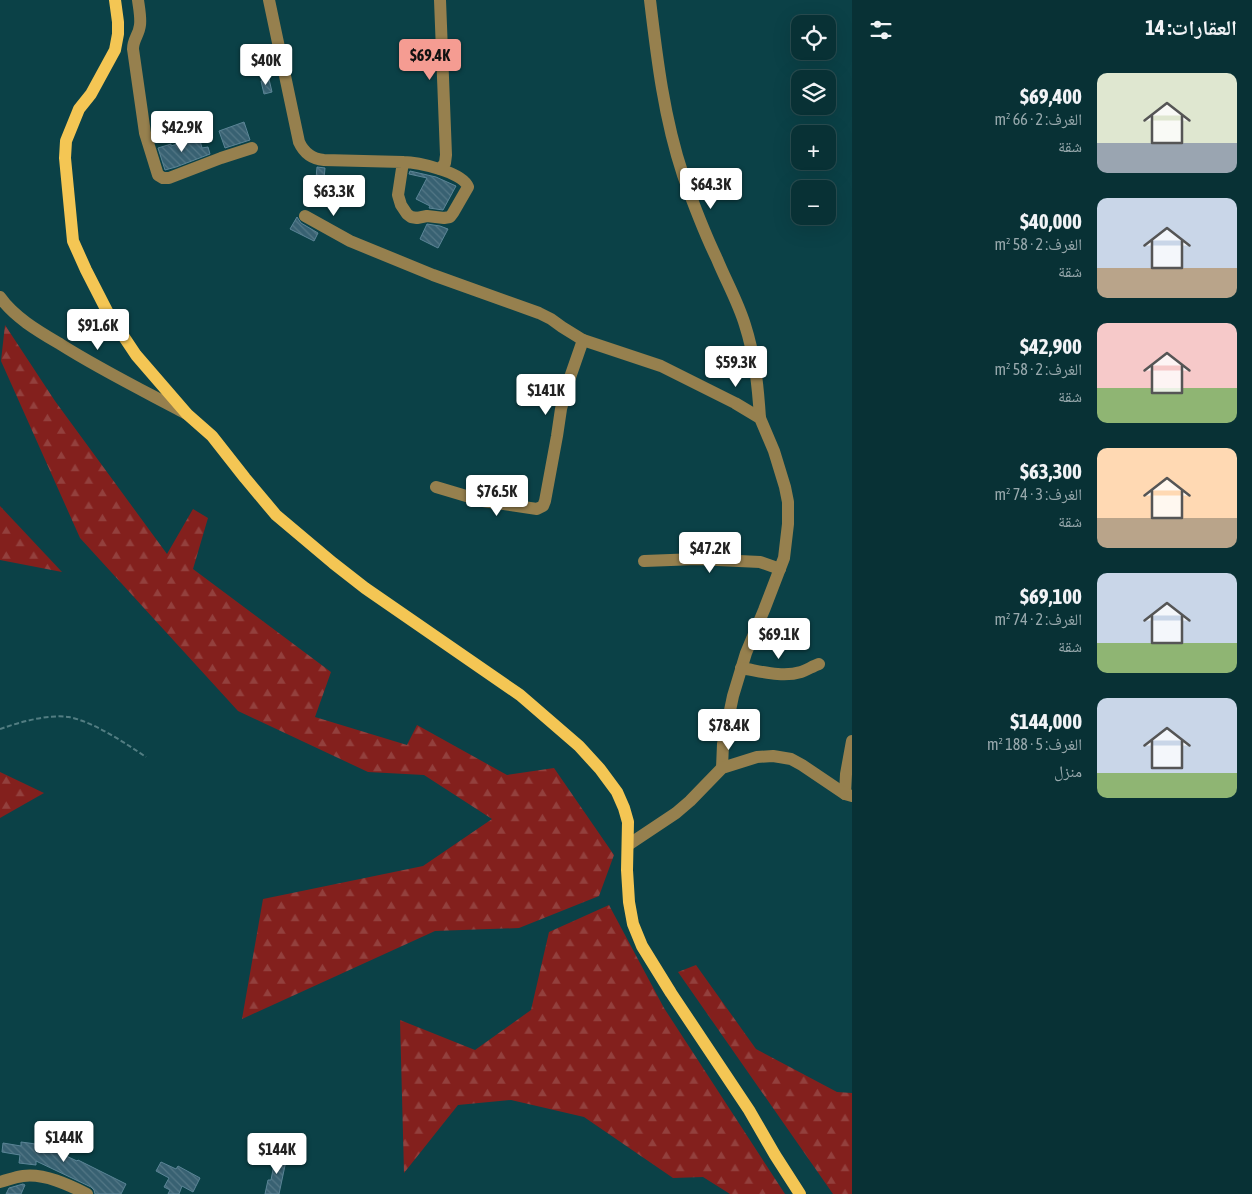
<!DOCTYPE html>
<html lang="ar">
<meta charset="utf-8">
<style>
body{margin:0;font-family:"Asap Condensed","Noto Naskh Arabic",sans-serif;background:#11393d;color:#f1f3f6;direction:rtl;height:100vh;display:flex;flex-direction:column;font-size:19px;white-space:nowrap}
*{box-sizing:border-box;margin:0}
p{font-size:16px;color:#98a9ad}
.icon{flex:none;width:28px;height:28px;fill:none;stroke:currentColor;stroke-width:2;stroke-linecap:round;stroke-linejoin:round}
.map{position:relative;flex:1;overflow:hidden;direction:ltr}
.sheet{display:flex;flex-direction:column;background:#083135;width:400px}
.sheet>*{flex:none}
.buttons{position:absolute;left:791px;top:15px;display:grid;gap:10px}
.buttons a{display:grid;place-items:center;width:45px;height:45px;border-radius:10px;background:#083135;box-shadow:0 5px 20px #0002,0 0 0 1px #294c50;font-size:25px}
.price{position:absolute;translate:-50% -42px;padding:0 11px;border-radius:5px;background:#fff;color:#222;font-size:16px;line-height:32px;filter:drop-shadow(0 1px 2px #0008)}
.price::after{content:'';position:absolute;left:50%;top:30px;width:15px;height:11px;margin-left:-8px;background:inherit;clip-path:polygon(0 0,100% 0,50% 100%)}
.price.current{background:#f59c92;color:#111}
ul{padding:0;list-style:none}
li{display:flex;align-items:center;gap:15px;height:125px;padding:0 15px}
li span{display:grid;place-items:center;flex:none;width:140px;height:100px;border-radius:10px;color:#555}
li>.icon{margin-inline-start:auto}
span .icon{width:60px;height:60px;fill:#fffc;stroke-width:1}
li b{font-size:21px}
h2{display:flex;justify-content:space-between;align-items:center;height:60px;padding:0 15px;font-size:21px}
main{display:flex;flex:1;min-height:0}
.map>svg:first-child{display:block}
.forest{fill:url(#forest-firs)}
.building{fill:url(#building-back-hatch);stroke:#5b8597}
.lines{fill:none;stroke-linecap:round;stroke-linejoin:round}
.path{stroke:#527d82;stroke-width:2;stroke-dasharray:5 2.5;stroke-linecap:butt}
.minor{stroke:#96804e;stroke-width:12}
.major{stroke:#f4c654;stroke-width:12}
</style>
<main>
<section class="sheet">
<h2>العقارات: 14<svg class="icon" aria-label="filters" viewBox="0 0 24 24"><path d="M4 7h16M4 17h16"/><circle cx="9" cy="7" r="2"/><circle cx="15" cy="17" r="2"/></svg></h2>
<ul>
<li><span style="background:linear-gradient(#dfe7d0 70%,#9aa5b1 0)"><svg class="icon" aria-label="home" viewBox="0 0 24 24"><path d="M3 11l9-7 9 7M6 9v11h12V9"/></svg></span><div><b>$69,400</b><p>الغرف: 2 · 66 m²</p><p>شقة</p></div></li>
<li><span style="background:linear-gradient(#c9d6e8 70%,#b9a48a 0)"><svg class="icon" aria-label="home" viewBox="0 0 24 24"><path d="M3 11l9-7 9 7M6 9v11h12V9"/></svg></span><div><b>$40,000</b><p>الغرف: 2 · 58 m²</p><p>شقة</p></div></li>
<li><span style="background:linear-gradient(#f6c9c9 65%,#8fb573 0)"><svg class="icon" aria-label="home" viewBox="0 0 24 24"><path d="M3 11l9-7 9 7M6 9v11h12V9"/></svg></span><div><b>$42,900</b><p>الغرف: 2 · 58 m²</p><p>شقة</p></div></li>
<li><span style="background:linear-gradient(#ffd9b3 70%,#b9a48a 0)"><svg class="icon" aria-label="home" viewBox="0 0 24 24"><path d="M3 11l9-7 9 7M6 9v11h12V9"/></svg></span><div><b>$63,300</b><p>الغرف: 3 · 74 m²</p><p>شقة</p></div></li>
<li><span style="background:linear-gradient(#c9d6e8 70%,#8fb573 0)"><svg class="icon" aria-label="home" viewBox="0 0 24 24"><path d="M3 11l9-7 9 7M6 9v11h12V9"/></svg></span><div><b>$69,100</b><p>الغرف: 2 · 74 m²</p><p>شقة</p></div></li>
<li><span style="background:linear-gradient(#c9d6e8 75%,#8fb573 0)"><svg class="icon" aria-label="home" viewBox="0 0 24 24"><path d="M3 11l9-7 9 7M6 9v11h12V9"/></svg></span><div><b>$144,000</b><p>الغرف: 5 · 188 m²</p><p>منزل</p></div></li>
</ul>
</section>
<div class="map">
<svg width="852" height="1194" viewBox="0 0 852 1194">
<defs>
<pattern id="forest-firs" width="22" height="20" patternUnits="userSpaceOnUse" patternTransform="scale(1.25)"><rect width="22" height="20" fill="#83201d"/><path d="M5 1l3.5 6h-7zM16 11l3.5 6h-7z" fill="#93403d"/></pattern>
<pattern id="building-back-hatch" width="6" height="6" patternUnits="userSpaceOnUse" patternTransform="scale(1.25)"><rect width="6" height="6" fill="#386172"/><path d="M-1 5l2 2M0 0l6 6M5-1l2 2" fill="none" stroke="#537786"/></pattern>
</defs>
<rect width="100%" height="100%" fill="#0b4147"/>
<g class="forest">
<polygon points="5,325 55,401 167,554 193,509 208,518 193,569 331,672 315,717 407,745 417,725 507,775 554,768 614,855 599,896 519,928 435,931 242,1019 263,899 423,866 492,819 424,775 368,772 238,711 80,538 1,361"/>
<polygon points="0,506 62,572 0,560"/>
<polygon points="0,772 44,793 0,818"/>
<polygon points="609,905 664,1008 785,1194 730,1194 703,1177 673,1178 584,1117 511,1100 458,1105 404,1173 400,1020 475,1050 531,1010 549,932"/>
<polygon points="696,965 756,1049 837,1092 852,1093 852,1194 833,1194 678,972"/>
</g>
<g class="building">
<polygon points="269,79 272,92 264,94 261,81"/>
<polygon points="244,122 250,140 225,148 219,131"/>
<polygon points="199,137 202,148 208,147 210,154 176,167 165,170 158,148 171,144 171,146"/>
<polygon points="317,167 325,168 324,179 316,179"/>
<polygon points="410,171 436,177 456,186 443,210 429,208 430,206 416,199 427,178 409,174"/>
<polygon points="297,217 301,223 318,233 314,241 290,229"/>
<polygon points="427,224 440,226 448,229 438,248 420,239"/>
<polygon points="52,1130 68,1138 63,1148 64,1148 62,1154 77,1161 78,1160 126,1184 121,1194 95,1194 94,1190 91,1187 36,1161 36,1165 19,1163 20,1155 2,1152 3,1143 21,1146 21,1142 36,1144 39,1137 47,1140"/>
<polygon points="276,1154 287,1156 279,1194 265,1194 268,1180 271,1180"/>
<polygon points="161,1162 176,1169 178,1166 200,1178 193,1192 182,1186 179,1194 168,1194 170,1190 164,1187 169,1178 156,1171"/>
<polygon points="23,1184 25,1185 21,1194 6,1194 9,1188"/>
</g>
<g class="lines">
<path class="path" d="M0 729C20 722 48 714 69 717 94 722 125 743 146 757"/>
<g class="minor">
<path d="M138 0C139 8 141 17 140 25 139 35 133 39 133 49L145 133 158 175 163 178H169L221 158 252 148"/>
<path d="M269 0 299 142C304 153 312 159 324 160L403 162C417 162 463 172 468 187L453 213 450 217 444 218 427 216 417 218 411 217 407 214 401 205 398 195 403 162"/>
<path d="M650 0C657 59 664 118 683 175 693 203 704 232 717 259 726 281 738 302 745 325 755 356 758 387 760 418"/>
<polyline points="440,169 445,163 446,155 440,0"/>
<polyline points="305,216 350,241 433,275 539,313 551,319 562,327 583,340 661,366 735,403 760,418 774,451 785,487 788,502 788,524 784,558 764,610 746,653 733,696 723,744 722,768"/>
<path d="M0 297C14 317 38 331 60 344 101 370 144 391 187 414"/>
<polyline points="436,487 483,501 537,509 543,506 545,501 557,436 561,409 567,386 583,340"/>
<polyline points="644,561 697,559 760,562 780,569"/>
<path d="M741 668C760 671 782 678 801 672 807 670 813 666 819 664"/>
<polyline points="845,794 846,774 852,741"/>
<polyline points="628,845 676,813 690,801 722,768 757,757 773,756 791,759 802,765 845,794 852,796"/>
<path d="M0 1182C8 1180 15 1177 23 1176 44 1173 69 1185 87 1194"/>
</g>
<polyline class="major" points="115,0 118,22 118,34 115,50 91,94 79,109 66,141 65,158 73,241 86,270 108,313 136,355 187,414 212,436 245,478 276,515 333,563 365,588 520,695 579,746 600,769 617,792 624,808 628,822 627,870 629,902 633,924 642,946 671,993 749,1110 775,1155 800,1194"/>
</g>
</svg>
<div class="buttons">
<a><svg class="icon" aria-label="locate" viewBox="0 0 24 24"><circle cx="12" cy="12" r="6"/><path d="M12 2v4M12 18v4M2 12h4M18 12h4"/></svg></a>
<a><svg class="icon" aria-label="layers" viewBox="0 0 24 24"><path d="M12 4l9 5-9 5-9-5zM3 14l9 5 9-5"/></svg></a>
<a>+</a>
<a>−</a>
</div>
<b class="price current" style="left:430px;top:81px">$69.4K</b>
<b class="price" style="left:266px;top:86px">$40K</b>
<b class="price" style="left:182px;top:153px">$42.9K</b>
<b class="price" style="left:711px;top:210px">$64.3K</b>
<b class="price" style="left:334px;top:217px">$63.3K</b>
<b class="price" style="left:98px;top:351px">$91.6K</b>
<b class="price" style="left:736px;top:388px">$59.3K</b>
<b class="price" style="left:546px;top:416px">$141K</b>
<b class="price" style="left:497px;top:517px">$76.5K</b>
<b class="price" style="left:710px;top:574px">$47.2K</b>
<b class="price" style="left:779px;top:660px">$69.1K</b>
<b class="price" style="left:729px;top:751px">$78.4K</b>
<b class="price" style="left:64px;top:1163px">$144K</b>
<b class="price" style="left:277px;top:1175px">$144K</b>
</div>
</main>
